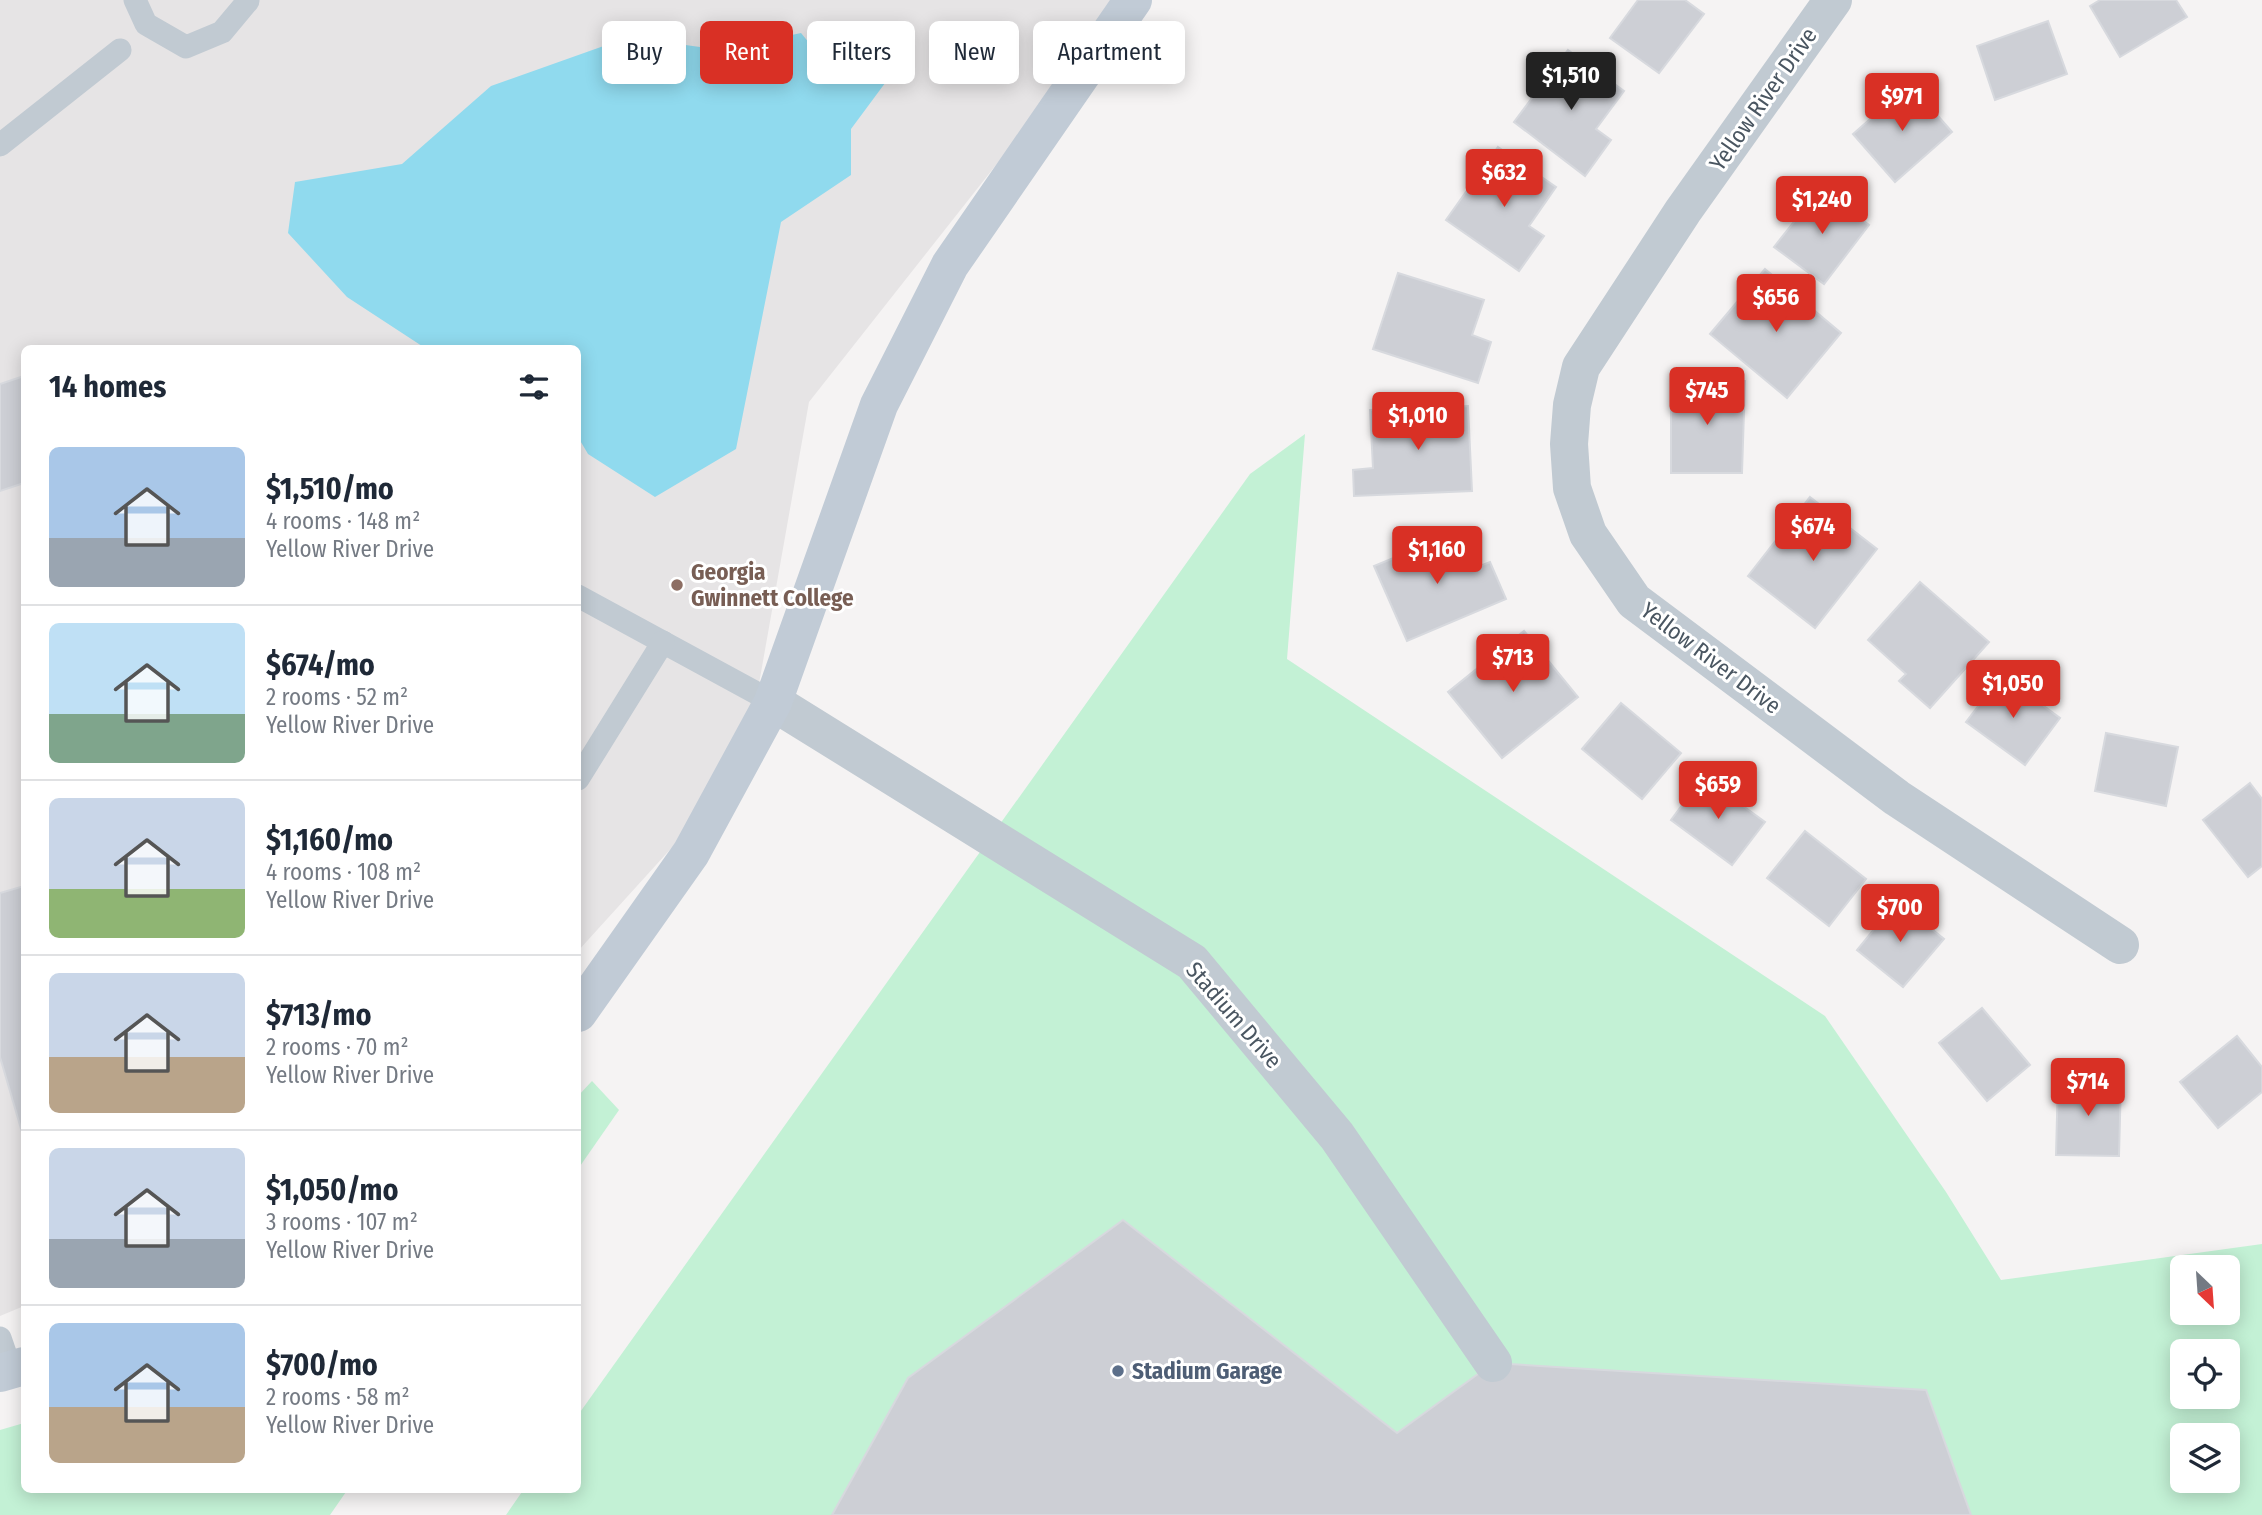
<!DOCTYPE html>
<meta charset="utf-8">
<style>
body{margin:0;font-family:"Fira Sans Condensed",sans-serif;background:#f6f6f7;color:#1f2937;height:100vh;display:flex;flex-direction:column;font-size:26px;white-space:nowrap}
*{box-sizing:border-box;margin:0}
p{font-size:23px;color:#747a83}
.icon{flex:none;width:38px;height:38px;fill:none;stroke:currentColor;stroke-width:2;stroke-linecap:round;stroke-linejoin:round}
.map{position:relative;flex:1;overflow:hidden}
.side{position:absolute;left:21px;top:345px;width:560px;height:1148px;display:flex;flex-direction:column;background:#fff;border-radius:10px;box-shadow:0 4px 18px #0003}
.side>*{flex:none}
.banner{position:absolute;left:602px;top:21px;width:665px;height:63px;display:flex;gap:14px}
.needle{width:46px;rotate:155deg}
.fabs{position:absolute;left:2170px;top:1255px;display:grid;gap:14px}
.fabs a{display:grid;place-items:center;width:70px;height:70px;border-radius:10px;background:#fff;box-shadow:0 4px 18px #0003;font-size:35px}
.price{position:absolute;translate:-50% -60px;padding:0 16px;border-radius:7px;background:#d93025;color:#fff;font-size:23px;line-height:46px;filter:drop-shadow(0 2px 4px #0008)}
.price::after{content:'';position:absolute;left:50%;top:42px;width:21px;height:16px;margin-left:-10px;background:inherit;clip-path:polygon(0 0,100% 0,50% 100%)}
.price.selected{background:#222;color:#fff}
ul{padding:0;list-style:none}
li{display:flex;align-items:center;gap:21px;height:175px;padding:0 28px}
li+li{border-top:2px solid #e0e1e3}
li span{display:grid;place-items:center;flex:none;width:196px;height:140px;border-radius:10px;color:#555}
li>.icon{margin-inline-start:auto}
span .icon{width:84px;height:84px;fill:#fffc;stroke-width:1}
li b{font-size:30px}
h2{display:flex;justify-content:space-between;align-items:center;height:84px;padding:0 28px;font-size:30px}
.pill{padding:0 24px;border-radius:10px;background:#fff;box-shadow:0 4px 18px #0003;font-size:24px;line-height:63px}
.pill.selected{background:#d93025;color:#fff}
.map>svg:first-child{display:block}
.education{fill:#e6e4e5}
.green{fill:#c3f1d5;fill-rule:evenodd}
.water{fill:#90daee}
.building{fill:#cdcfd5;stroke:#d7d9de;stroke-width:2}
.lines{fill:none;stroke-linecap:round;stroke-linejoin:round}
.lane{stroke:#c1cad2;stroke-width:23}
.street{stroke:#c1cad2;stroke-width:38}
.secondary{stroke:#c1cbd6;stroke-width:38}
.education-dot{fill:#8d6e63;stroke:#fff;stroke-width:2.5}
.service-dot{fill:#5c6f8a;stroke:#fff;stroke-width:2.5}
.labels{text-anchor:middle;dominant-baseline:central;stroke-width:6;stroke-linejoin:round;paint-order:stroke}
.street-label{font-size:23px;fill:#4a5661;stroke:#fff}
.education-label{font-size:23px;font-weight:bold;fill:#785e54;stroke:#fff;text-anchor:start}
.service-label{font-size:23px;font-weight:bold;fill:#4e5e75;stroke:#fff;text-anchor:start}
</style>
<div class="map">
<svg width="2262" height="1515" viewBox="0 0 2262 1515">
<rect width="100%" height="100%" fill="#f5f3f3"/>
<polygon class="education" points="0,0 1126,0 809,402 744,768 578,951 578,348 24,348 24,1306 0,1316"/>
<g class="green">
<path d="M1305 434 1287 659 1825 1016 1946 1192 2001 1280 2262 1244V1515H506L524 1489H578V1415L1250 474ZM2182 1267H2228V1312H2182ZM2182 1351H2228V1396H2182ZM2182 1435H2228V1480H2182Z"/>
<polygon points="592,1081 619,1110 578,1169 578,1096"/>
<polygon points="24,1423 24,1489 348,1489 330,1515 0,1515 0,1430"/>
</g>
<polygon class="water" points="801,33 819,55 875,44 894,71 851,129 851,175 781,222 736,449 655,497 588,454 578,437 578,348 425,348 347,297 288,233 295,182 402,164 491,86 629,37 721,50"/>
<g class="building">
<polygon points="1638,0 1685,0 1704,14 1659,73 1610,38"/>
<polygon points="2100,0 2176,0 2187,17 2120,57 2090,6"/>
<polygon points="2048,21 2067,74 1995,100 1977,46"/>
<polygon points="1568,50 1624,91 1596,129 1611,140 1585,176 1514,122"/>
<polygon points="1910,84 1952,132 1895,182 1853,134"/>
<polygon points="1498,147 1556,187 1529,226 1544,236 1519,271 1446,220"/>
<polygon points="1821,188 1869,225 1824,284 1774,247"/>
<polygon points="1765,269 1841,333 1787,398 1710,334"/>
<polygon points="1398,273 1484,300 1472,335 1491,342 1478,383 1373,349"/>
<polygon points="24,376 24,483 0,491 0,384"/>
<polygon points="1671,381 1745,381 1742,473 1671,473"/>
<polygon points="1468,406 1472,491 1354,496 1353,470 1373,468 1370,410"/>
<polygon points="1810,497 1877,549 1815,628 1748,576"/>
<polygon points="1456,532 1472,569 1490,562 1506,599 1407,641 1374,566"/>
<polygon points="1920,582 1989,642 1930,708 1899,681 1906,674 1868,640"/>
<polygon points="1524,631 1578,697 1502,758 1448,692"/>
<polygon points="2002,675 2060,718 2025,765 1966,722"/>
<polygon points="1621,703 1681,753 1642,799 1582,749"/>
<polygon points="2106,733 2178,747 2166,806 2095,791"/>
<polygon points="1703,777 1765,822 1732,865 1671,820"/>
<polygon points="2250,783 2262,799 2262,866 2248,877 2203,820"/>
<polygon points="1805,831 1866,879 1829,926 1767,878"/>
<polygon points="24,886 24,1139 0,1057 0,893"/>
<polygon points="1897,901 1944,939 1903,987 1857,950"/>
<polygon points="1982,1008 2030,1065 1987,1101 1939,1043"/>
<polygon points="2237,1036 2262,1067 2262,1092 2218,1128 2180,1082"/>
<polygon points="2058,1079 2121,1080 2119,1156 2056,1155"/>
<polygon points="1123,1220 1397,1433 1493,1363 1926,1390 1971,1515 832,1515 908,1378"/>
</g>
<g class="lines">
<g class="lane">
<polyline points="135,0 146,24 186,47 222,32 248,1"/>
<polyline points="0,145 120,50"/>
<polyline points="578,596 773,702"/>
<polyline points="578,779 663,642"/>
<polyline points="0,1338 11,1370"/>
</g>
<g class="street">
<polyline points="1833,0 1683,211 1581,367 1572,405 1569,444 1572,488 1588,534 1634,601 1897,798 2120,945"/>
<polyline points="773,702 1192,962 1337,1136 1493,1363"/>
</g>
<g class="secondary">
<polyline points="578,1013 691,853 773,702 879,405 950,265 1133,0"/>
<polyline points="0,1373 24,1366"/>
</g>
</g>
<circle class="education-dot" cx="677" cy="585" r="7"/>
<circle class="service-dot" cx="1118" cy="1371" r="7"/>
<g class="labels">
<g class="street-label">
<text transform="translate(1763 99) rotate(-55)">Yellow River Drive</text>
<text transform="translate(1711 658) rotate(37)">Yellow River Drive</text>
<text transform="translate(1234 1015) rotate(49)">Stadium Drive</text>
</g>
<g class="education-label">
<text x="691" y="572">Georgia<tspan x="691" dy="26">Gwinnett College</tspan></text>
</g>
<g class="service-label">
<text x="1132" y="1371">Stadium Garage</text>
</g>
</g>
</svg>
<div class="fabs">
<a><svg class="needle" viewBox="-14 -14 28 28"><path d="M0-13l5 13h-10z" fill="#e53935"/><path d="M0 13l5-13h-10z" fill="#747a83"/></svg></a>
<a><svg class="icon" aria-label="locate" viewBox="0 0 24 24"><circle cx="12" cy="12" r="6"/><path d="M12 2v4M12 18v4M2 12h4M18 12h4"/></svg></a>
<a><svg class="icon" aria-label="layers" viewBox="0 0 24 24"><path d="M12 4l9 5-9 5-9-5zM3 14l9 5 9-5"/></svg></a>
</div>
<b class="price selected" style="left:1571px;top:112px">$1,510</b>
<b class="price" style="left:1902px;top:133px">$971</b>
<b class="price" style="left:1504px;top:209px">$632</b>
<b class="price" style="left:1822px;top:236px">$1,240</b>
<b class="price" style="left:1776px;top:334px">$656</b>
<b class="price" style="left:1707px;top:427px">$745</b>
<b class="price" style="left:1418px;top:452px">$1,010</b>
<b class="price" style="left:1813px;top:563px">$674</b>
<b class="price" style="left:1437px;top:586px">$1,160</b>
<b class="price" style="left:1513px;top:694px">$713</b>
<b class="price" style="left:2013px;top:720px">$1,050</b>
<b class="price" style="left:1718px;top:821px">$659</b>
<b class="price" style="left:1900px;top:944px">$700</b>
<b class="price" style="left:2088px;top:1118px">$714</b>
<div class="banner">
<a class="pill">Buy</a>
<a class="pill selected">Rent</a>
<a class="pill">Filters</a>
<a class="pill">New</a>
<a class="pill">Apartment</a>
</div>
<section class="side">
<h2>14 homes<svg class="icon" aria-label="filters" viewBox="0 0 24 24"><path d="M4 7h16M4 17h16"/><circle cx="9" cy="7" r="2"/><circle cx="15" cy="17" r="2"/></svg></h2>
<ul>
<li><span style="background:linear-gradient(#a9c7e8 65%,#9aa5b1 0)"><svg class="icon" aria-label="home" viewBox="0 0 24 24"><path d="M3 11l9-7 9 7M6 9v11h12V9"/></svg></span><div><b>$1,510/mo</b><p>4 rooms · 148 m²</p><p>Yellow River Drive</p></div></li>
<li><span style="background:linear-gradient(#bfe0f5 65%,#7fa58c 0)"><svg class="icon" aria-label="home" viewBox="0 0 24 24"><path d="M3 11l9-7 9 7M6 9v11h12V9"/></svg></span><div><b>$674/mo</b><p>2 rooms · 52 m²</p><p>Yellow River Drive</p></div></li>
<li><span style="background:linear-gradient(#c9d6e8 65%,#8fb573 0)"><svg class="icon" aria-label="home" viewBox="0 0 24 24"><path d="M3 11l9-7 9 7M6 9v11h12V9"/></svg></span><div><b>$1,160/mo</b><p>4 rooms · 108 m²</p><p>Yellow River Drive</p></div></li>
<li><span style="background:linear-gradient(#c9d6e8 60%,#b9a48a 0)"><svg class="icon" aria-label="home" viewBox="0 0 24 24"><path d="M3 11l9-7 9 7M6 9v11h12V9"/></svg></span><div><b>$713/mo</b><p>2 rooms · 70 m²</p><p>Yellow River Drive</p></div></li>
<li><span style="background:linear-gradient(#c9d6e8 65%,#9aa5b1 0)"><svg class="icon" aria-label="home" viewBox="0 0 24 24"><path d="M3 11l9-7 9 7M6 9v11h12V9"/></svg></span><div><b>$1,050/mo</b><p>3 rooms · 107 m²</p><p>Yellow River Drive</p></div></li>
<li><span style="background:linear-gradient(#a9c7e8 60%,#b9a48a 0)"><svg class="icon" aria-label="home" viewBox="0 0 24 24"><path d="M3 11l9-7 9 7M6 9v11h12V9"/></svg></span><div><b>$700/mo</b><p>2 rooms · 58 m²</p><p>Yellow River Drive</p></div></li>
</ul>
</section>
</div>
